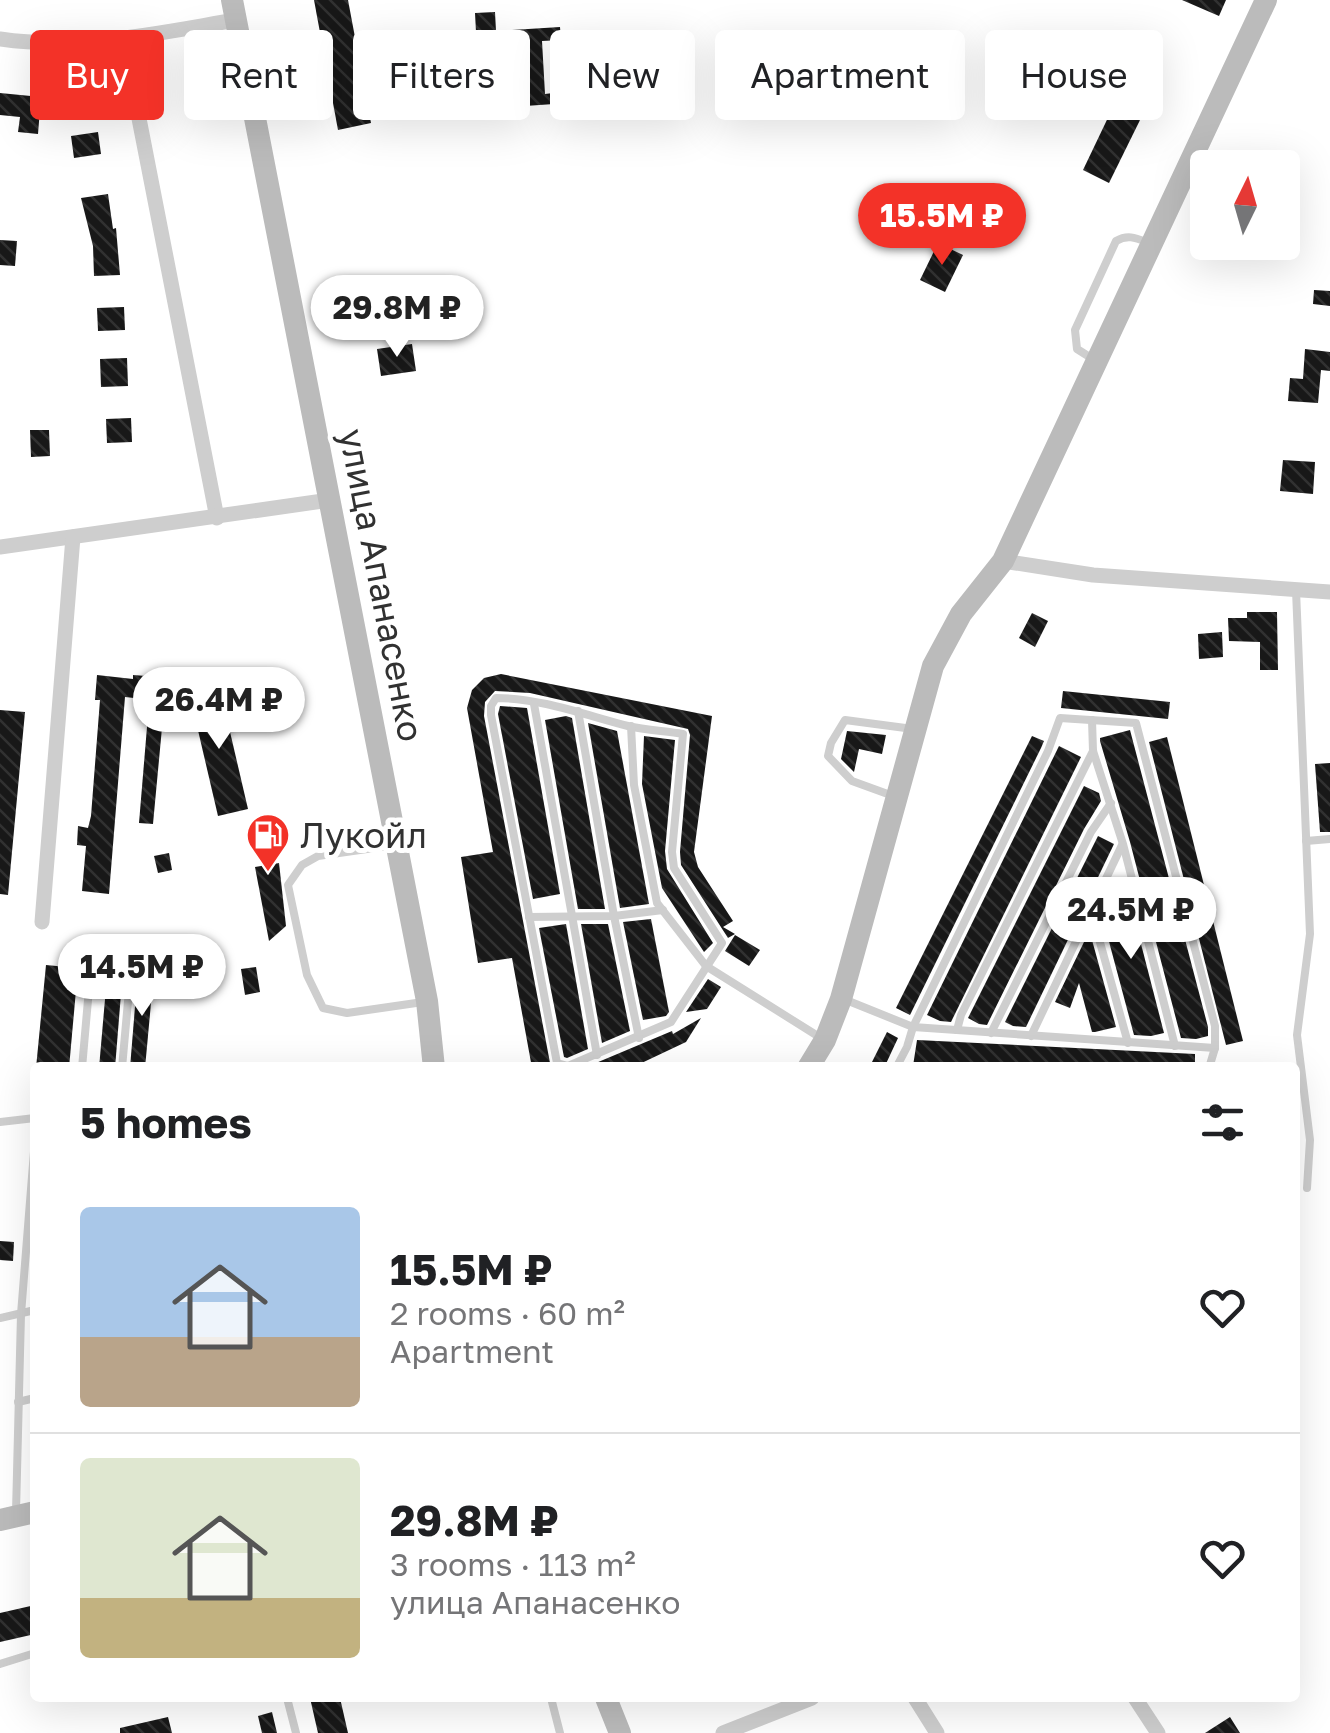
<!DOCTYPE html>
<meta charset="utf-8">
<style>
body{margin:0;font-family:"Golos Text",sans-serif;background:#f6f6f6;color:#202124;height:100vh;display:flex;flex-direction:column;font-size:38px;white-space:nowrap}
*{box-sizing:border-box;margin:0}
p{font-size:32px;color:#757577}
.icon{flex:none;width:55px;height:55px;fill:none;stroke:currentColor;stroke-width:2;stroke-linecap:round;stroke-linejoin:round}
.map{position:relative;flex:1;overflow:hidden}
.panel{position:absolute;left:30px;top:1062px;width:1270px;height:640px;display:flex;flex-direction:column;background:#fff;border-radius:10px;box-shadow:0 10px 40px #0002}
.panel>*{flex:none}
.banner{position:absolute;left:30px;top:30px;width:1270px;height:90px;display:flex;gap:20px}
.needle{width:65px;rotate:5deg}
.controls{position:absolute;left:1190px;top:150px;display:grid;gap:20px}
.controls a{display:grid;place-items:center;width:110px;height:110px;border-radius:10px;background:#fff;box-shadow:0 10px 40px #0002;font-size:50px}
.price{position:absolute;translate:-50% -85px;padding:0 22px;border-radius:35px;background:#fff;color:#222;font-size:32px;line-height:65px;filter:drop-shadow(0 2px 5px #0008)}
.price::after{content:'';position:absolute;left:50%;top:60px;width:30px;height:22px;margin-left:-15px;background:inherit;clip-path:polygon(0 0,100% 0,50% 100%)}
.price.selected{background:#f33228;color:#fff}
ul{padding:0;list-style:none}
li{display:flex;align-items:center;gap:30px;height:250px;padding:0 50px}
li+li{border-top:2px solid #e0e0e0}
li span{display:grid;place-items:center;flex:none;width:280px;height:200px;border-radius:10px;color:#555}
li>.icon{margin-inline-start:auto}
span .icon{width:120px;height:120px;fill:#fffc;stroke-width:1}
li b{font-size:42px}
h2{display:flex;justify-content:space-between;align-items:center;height:120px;padding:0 50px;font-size:42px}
.pill{padding:0 35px;border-radius:10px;background:#fff;box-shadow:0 10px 40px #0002;font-size:35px;line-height:90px}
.pill.selected{background:#f33228;color:#fff}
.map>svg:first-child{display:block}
.building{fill:url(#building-back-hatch)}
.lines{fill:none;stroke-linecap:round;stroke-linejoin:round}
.lane{stroke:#cecece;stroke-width:8}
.street{stroke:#cecece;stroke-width:15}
.secondary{stroke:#bbb;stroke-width:22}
.labels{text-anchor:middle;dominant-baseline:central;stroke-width:10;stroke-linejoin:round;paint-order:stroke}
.street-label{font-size:35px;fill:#313131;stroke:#fff}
.poi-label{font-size:35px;fill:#313131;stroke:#fff;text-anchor:start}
</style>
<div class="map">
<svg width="1330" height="1733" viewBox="0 0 1330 1733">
<defs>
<pattern id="building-back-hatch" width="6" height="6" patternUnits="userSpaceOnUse" patternTransform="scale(2.5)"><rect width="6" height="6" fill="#181818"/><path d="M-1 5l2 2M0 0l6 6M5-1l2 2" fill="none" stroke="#313131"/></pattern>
</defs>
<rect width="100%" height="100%" fill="#fff"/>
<g class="building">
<polygon points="314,0 348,0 371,123 338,130"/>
<polygon points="1182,0 1226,0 1219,16"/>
<polygon points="495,12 496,31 560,27 561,40 542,41 545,94 553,93 554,104 525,106 525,100 489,102 486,51 459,53 458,33 476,32 475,13"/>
<polygon points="1143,48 1149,76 1050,95 1045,67"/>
<polygon points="74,90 101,92 99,111 72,109"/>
<polygon points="0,93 41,97 38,134 18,132 20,117 0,115"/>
<polygon points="1115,103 1142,116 1109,183 1083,170"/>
<polygon points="98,132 101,154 74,158 71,136"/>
<polygon points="108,194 113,229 116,228 120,275 94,276 93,246 81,198"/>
<polygon points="0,240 17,241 15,266 0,265"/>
<polygon points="938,243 963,255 945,292 920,280"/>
<polygon points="1314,290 1330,291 1330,306 1313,304"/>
<polygon points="124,307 125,330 98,331 97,308"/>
<polygon points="412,344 416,371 381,376 377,349"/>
<polygon points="1305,349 1330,352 1330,371 1321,370 1318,403 1288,401 1290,378 1303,379"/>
<polygon points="127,358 128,386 101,387 100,359"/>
<polygon points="131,418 132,442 107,443 106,419"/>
<polygon points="30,430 49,430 50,456 31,457"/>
<polygon points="1283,460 1315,462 1313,494 1280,491"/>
<polygon points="1247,612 1277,612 1278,670 1260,670 1260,642 1229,641 1228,618 1247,618"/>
<polygon points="1032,613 1048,621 1035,647 1019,638"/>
<polygon points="1222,632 1223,657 1199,659 1198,634"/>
<polygon points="501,674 712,716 694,852 698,867 733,921 723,927 735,934 728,938 681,865 680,852 690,735 688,729 530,693 495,691 485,702 484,716 551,1068 532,1068 512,958 478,963 461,857 493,852 467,708 472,690 484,678"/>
<polygon points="97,675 133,679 133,675 146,676 143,699 125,697 109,894 82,891 86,846 77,845 78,826 88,828 91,816 100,700 95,700"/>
<polygon points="220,689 248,809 218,816 190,696"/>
<polygon points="1063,691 1170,702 1168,719 1061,708"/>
<polygon points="500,706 527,708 560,894 533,899 498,714"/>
<polygon points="0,710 25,712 8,895 0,894"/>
<polygon points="148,715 163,717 153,824 139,823"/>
<polygon points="566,716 572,718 605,909 578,909 545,720"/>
<polygon points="588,723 617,731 649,904 620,908"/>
<polygon points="1130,730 1208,1027 1208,1036 1196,1039 1181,1038 1130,842 1100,741 1100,738"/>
<polygon points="847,731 886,735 882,754 859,749 854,772 841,759"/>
<polygon points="644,736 675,740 665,851 667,869 713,943 704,952 662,888 642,784"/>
<polygon points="1032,736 1044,741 1041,748 910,1015 896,1008"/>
<polygon points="1167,737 1243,1041 1226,1045 1149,742"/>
<polygon points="1059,746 1081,757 951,1022 940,1021 927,1015"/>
<polygon points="1330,763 1330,832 1320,832 1315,764"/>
<polygon points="1084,786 1099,793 1101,801 1084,829 987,1025 979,1024 968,1018"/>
<polygon points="1098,836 1114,844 1026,1027 1013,1026 1005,1022"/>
<polygon points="169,853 172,870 158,873 154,856"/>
<polygon points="279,863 286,926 269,941 255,867"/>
<polygon points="1125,882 1164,1033 1151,1036 1134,1035 1100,908 1111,885"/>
<polygon points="651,919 669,1012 666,1016 643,1020 623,922"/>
<polygon points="566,924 588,1049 567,1058 564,1057 539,928"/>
<polygon points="581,924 608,924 630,1031 602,1043"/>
<polygon points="735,935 760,950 749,966 725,951"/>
<polygon points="1092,940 1116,1027 1095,1032 1092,1032 1079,983 1070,1008 1055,1002 1084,942"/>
<polygon points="46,965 78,968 69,1068 36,1068"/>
<polygon points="108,965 123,969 115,1068 99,1068"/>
<polygon points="256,967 260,992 245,995 241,969"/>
<polygon points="138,970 154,971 145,1068 130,1068"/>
<polygon points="708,979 721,987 707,1009 686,1012"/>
<polygon points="701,1018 686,1042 631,1068 584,1068 672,1031 673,1034"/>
<polygon points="887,1032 898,1038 884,1068 869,1068"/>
<polygon points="917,1040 1195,1054 1195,1068 913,1066"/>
<polygon points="0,1241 14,1242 13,1261 0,1260"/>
<polygon points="35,1605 35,1634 0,1642 0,1613"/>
<polygon points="310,1698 340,1698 348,1733 318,1733"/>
<polygon points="272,1712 277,1733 262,1733 258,1716"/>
<polygon points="168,1717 172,1733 120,1733 120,1728"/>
<polygon points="1230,1717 1240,1733 1205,1733"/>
</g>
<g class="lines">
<g class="lane">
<path d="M1096 361 1077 349 1075 330 1116 241C1128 234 1136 238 1149 243"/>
<polyline points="1296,590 1310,934 1297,1035 1310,1140 1307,1188"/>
<path d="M496 698C541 698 585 715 628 726 646 730 665 731 683 734L672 852 674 868 722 943 671 1022 568 1066 557 1063 491 715V706Z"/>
<polyline points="534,704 597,1055"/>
<polyline points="578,711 614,916 639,1038"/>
<polyline points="1092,720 1093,751 1123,844 1175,1046"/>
<polyline points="631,726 634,785 657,903 706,966 821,1038"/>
<polyline points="896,797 852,781 828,756 831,743 845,720 913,729"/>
<polyline points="1306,841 1330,839"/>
<polyline points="395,845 318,856 302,865 288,885 307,975 323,1008 347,1013 423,1002"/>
<polyline points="1122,845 1091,910 1128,1043"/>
<polyline points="529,917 614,916 663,910"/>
<polyline points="846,1000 913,1027 1215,1048 1209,1068"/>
<polyline points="957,1030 961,1015 1093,751"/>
<polyline points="991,1033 1091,832 1111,803"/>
<polyline points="1031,1036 1091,910"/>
<polyline points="82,1068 91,966"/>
<polyline points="122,1068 131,968"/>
<polyline points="896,1068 907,1047 913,1027 1048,751 1060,718 1136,723 1215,1026 1215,1048"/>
<polyline points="0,1122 35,1118"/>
<polyline points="0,1318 35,1310"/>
<polyline points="18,1402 35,1398"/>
<polyline points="16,1512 21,1314 35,1139"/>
<polyline points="0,1664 35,1653"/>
<polyline points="287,1698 296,1733"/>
<polyline points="551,1698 560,1733"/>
</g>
<g class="street">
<path d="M0 39C79 51 158 33 236 20"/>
<polyline points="118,39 135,98 217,518"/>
<polyline points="0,547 330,500"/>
<polyline points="1003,561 1093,575 1330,592"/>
<polyline points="42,922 73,537"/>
<polyline points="915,1698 937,1733"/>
<polyline points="1135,1698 1158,1733"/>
<polyline points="723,1733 812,1698"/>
</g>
<g class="secondary">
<polyline points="232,0 427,1001 434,1068"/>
<polyline points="808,1068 825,1040 841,999 933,666 961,614 1003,561 1266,0"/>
<polyline points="0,1520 35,1512"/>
<polyline points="606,1698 620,1733"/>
</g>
</g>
<defs>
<g id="fuel-pin" transform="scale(2.25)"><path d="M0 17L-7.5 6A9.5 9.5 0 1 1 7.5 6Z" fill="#f33228" stroke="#fff"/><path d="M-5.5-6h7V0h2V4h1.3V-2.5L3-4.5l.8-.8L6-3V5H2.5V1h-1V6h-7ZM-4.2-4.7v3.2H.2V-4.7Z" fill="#fff"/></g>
</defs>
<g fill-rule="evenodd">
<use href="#fuel-pin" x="268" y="835"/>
</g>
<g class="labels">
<g class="street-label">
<text transform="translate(382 585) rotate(79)">улица Апанасенко</text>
</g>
<g class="poi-label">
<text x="300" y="835">Лукойл</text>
</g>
</g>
</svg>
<div class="controls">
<a><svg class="needle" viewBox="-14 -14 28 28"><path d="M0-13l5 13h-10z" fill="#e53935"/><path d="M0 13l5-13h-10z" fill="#757577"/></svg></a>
</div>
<b class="price selected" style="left:942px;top:268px">15.5M ₽</b>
<b class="price" style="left:397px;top:360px">29.8M ₽</b>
<b class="price" style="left:219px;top:752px">26.4M ₽</b>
<b class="price" style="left:1131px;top:962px">24.5M ₽</b>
<b class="price" style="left:142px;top:1019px">14.5M ₽</b>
<div class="banner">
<a class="pill selected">Buy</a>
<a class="pill">Rent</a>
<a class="pill">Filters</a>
<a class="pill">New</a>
<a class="pill">Apartment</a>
<a class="pill">House</a>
</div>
<section class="panel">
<h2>5 homes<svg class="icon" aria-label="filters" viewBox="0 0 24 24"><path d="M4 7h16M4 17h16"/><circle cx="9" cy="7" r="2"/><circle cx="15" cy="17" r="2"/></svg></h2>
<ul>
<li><span style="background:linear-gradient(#a9c7e8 65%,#b9a48a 0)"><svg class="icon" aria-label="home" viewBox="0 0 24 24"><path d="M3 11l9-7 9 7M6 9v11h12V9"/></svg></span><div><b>15.5M ₽</b><p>2 rooms · 60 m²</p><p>Apartment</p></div><svg class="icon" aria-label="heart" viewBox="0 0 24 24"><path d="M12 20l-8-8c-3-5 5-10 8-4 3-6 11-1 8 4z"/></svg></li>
<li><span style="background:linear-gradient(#dfe7d0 70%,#c2b280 0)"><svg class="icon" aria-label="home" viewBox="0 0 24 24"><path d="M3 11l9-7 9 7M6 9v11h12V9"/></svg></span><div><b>29.8M ₽</b><p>3 rooms · 113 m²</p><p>улица Апанасенко</p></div><svg class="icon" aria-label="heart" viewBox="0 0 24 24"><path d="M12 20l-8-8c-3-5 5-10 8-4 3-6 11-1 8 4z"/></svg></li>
</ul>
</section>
</div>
